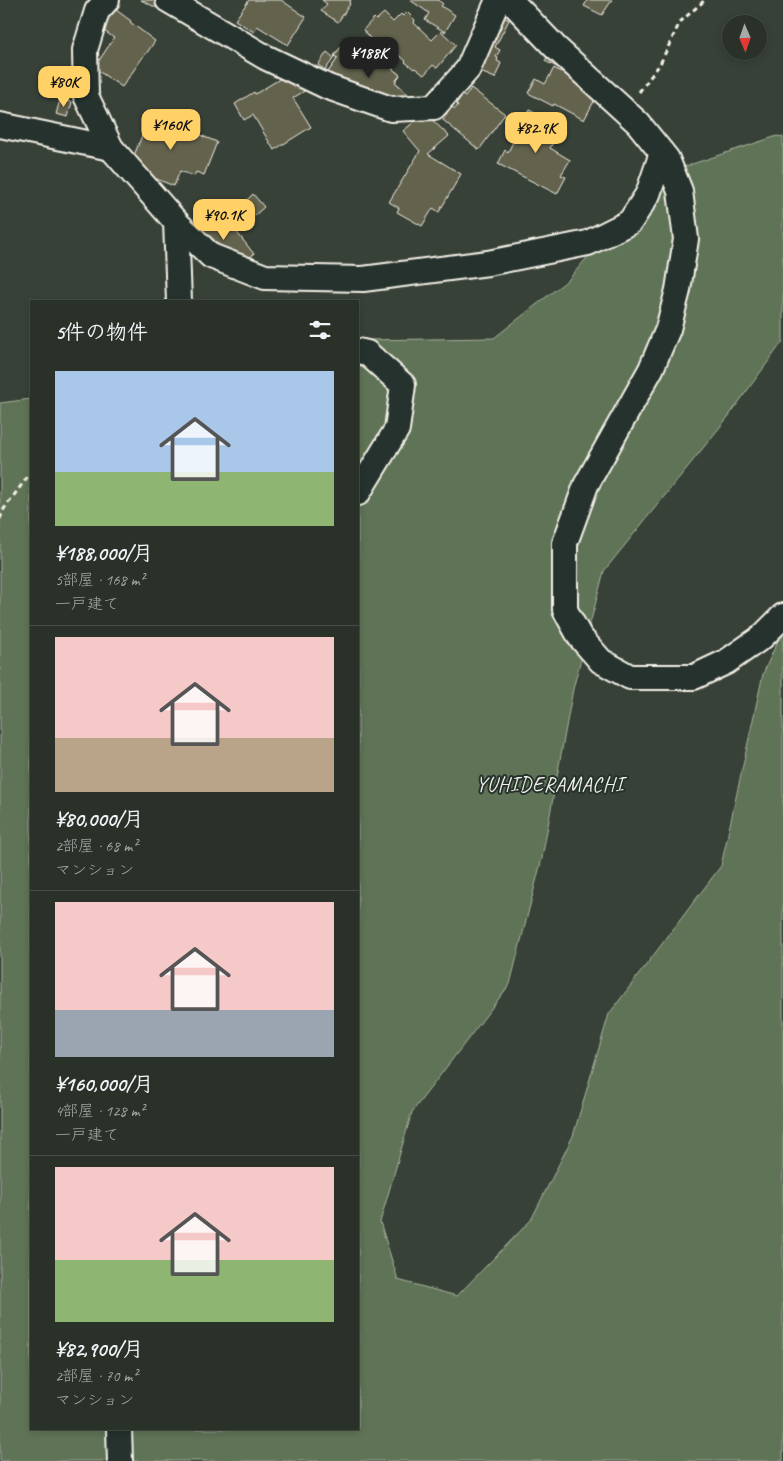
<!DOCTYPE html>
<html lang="ja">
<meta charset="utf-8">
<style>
body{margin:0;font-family:Caveat,"Klee One",sans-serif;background:#363d35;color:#f1f3f6;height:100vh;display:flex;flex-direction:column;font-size:19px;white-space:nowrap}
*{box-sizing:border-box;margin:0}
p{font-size:16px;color:#a5a9a8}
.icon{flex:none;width:28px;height:28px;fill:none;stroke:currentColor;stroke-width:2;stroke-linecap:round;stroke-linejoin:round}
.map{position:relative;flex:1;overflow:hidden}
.details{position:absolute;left:30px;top:300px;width:329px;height:1130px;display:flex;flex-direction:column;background:#2a3129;border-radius:0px;box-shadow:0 2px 8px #0003,0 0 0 1px #464c46}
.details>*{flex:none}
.needle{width:32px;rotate:178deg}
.controls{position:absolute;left:722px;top:15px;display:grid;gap:10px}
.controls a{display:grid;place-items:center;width:45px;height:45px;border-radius:50%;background:#2a3129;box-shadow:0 2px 8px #0003,0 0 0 1px #464c46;font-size:25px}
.price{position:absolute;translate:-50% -42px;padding:0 11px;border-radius:10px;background:#ffd166;color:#111;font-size:16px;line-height:32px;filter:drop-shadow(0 1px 2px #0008)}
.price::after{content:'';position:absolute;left:50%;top:30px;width:15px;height:11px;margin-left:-8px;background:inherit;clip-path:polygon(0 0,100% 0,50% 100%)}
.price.on{background:#222;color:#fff}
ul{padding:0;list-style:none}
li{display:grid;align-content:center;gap:10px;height:265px;padding:0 25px}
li+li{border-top:1px solid #464c46}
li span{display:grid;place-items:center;height:155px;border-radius:0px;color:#555}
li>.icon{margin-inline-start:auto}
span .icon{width:90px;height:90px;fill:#fffc;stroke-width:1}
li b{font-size:21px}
h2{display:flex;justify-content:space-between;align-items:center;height:60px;padding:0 25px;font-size:21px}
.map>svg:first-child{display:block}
.green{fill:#5f7356;stroke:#aab29f}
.building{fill:#63624d;stroke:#f4f1e8}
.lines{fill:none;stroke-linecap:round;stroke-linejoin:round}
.minor-casing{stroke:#f4f1e8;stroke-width:28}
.path{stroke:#f4f1e8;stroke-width:3;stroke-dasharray:5 4;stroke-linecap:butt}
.minor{stroke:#26332d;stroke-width:24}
.labels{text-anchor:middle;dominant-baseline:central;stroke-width:4;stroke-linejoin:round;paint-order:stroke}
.quarter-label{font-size:20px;letter-spacing:1px;fill:#f4f1e8;stroke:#26332d}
</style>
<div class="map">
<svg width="783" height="1461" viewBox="0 0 783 1461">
<rect width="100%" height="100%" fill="#384137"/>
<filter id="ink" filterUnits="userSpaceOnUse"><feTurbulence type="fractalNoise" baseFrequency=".02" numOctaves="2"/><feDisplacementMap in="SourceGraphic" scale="10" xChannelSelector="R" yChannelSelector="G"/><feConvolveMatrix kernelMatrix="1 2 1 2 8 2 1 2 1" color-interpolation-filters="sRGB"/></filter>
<g filter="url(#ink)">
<polygon class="green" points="777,136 783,137 783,341 728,417 604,571 573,689 542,858 510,984 412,1112 380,1222 398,1280 457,1296 531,1220 573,1136 609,1014 721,866 763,674 783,629 783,1461 0,1461 0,403 31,399 31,1429 358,1429 358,337 366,340 494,338 569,279 656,176"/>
<g class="building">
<polygon points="141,0 184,0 175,17"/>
<polygon points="249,0 281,0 306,17 288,45 257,26 254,32 235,20"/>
<polygon points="322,0 351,0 349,3 350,4 338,22 321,11 327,4"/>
<polygon points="410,0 438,0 443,4 441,6 455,15 445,32 425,20 429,13"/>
<polygon points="586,0 612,0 602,15 584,6 587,1"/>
<polygon points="112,7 131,21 130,22 155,41 146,54 145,54 122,87 94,68 114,38 99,27"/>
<polygon points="488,8 509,20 495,47 500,50 496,57 498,58 497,61 501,63 495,78 473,69"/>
<polygon points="407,12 415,20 414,23 432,40 441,31 456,45 437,68 433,65 424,75 415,68 414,69 405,62 406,61 390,48 388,51 378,43 376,45 363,30 374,18 376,20 384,13 393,22 401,14 403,16"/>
<polygon points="364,46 400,75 395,82 408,94 392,115 343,85 328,72 338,58 334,56 341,47 354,58"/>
<polygon points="364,46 400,75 395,82 408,94 392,115 343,85 328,72 338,58 334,56 341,47 354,58"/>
<polygon points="552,48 568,56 561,69 545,61"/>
<polygon points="327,52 334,58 325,70 318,65"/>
<polygon points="564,66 602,86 584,120 554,104 553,106 528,93 536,79 545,84 554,68 561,72"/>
<polygon points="293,71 306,90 293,98 311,127 274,150 253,115 244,120 235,104 254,92 255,94"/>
<polygon points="471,88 505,114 479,150 443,120 452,107 455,109 458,105 456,104 462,95 465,97"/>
<polygon points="60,100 72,102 68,117 56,114"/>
<polygon points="529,110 558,125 554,132 558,134 550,148 570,160 561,175 566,177 557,194 498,164 505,150 508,152"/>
<polygon points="151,113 181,124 180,127 217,142 204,175 196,172 194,176 180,171 174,186 129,168"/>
<polygon points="425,113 449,136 428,154 461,174 439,212 433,208 422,226 397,212 399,208 389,202 420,151 403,131"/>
<polygon points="253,194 264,207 254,216 243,204"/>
<polygon points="221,208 237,228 235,230 254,254 229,273 194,229"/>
</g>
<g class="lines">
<g class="minor-casing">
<g id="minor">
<polyline points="107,0 97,11 85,50 86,96 111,148 176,222 211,256 265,277 363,279 488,263 588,243 630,222 648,194 662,153"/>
<polyline points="168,0 265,57 328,87 391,109 434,107 468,69 498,0"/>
<polyline points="510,0 555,47 638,123 667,159 680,191 686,239 678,290 668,329 651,369 586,485 565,543 565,610 580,637 601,661 630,677 694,677 726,662 762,637 783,616"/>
<polyline points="0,125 111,148"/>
<polyline points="176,222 179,301"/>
<polyline points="358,351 367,353 403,385 397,429 358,493"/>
<polyline points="119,1429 120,1461"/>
</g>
</g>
<g class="path">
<polyline points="639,92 660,64 680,22 705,0"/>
<polyline points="0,519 4,509 28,476 31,475"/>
</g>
<use href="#minor" class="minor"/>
</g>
</g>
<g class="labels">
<g class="quarter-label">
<text x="550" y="784">YUHIDERAMACHI</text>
</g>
</g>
</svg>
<div class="controls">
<a><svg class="needle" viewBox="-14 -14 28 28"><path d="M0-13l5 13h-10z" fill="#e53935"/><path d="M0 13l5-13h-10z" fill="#a5a9a8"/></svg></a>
</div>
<b class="price on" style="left:369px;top:79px">¥188K</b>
<b class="price" style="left:64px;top:108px">¥80K</b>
<b class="price" style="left:171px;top:151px">¥160K</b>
<b class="price" style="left:536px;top:154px">¥82.9K</b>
<b class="price" style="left:224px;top:241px">¥90.1K</b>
<section class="details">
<h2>5件の物件<svg class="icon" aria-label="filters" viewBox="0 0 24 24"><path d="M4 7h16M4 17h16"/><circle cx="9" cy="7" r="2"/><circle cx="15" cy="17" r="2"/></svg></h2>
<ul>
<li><span style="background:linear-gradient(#a9c7e8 65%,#8fb573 0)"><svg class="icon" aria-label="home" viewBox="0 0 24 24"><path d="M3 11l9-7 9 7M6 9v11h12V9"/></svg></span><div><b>¥188,000/月</b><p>5部屋 · 168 m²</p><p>一戸建て</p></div></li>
<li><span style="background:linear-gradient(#f6c9c9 65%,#b9a48a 0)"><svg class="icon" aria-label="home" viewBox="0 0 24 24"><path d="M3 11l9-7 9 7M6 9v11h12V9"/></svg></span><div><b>¥80,000/月</b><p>2部屋 · 68 m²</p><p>マンション</p></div></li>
<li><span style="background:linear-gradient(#f6c9c9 70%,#9aa5b1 0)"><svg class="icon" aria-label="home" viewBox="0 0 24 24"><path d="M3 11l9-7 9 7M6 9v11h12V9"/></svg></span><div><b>¥160,000/月</b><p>4部屋 · 128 m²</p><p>一戸建て</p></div></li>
<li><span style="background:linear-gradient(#f6c9c9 60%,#8fb573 0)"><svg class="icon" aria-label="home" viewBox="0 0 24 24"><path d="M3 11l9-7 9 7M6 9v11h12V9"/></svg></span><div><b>¥82,900/月</b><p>2部屋 · 70 m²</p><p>マンション</p></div></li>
</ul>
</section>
</div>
